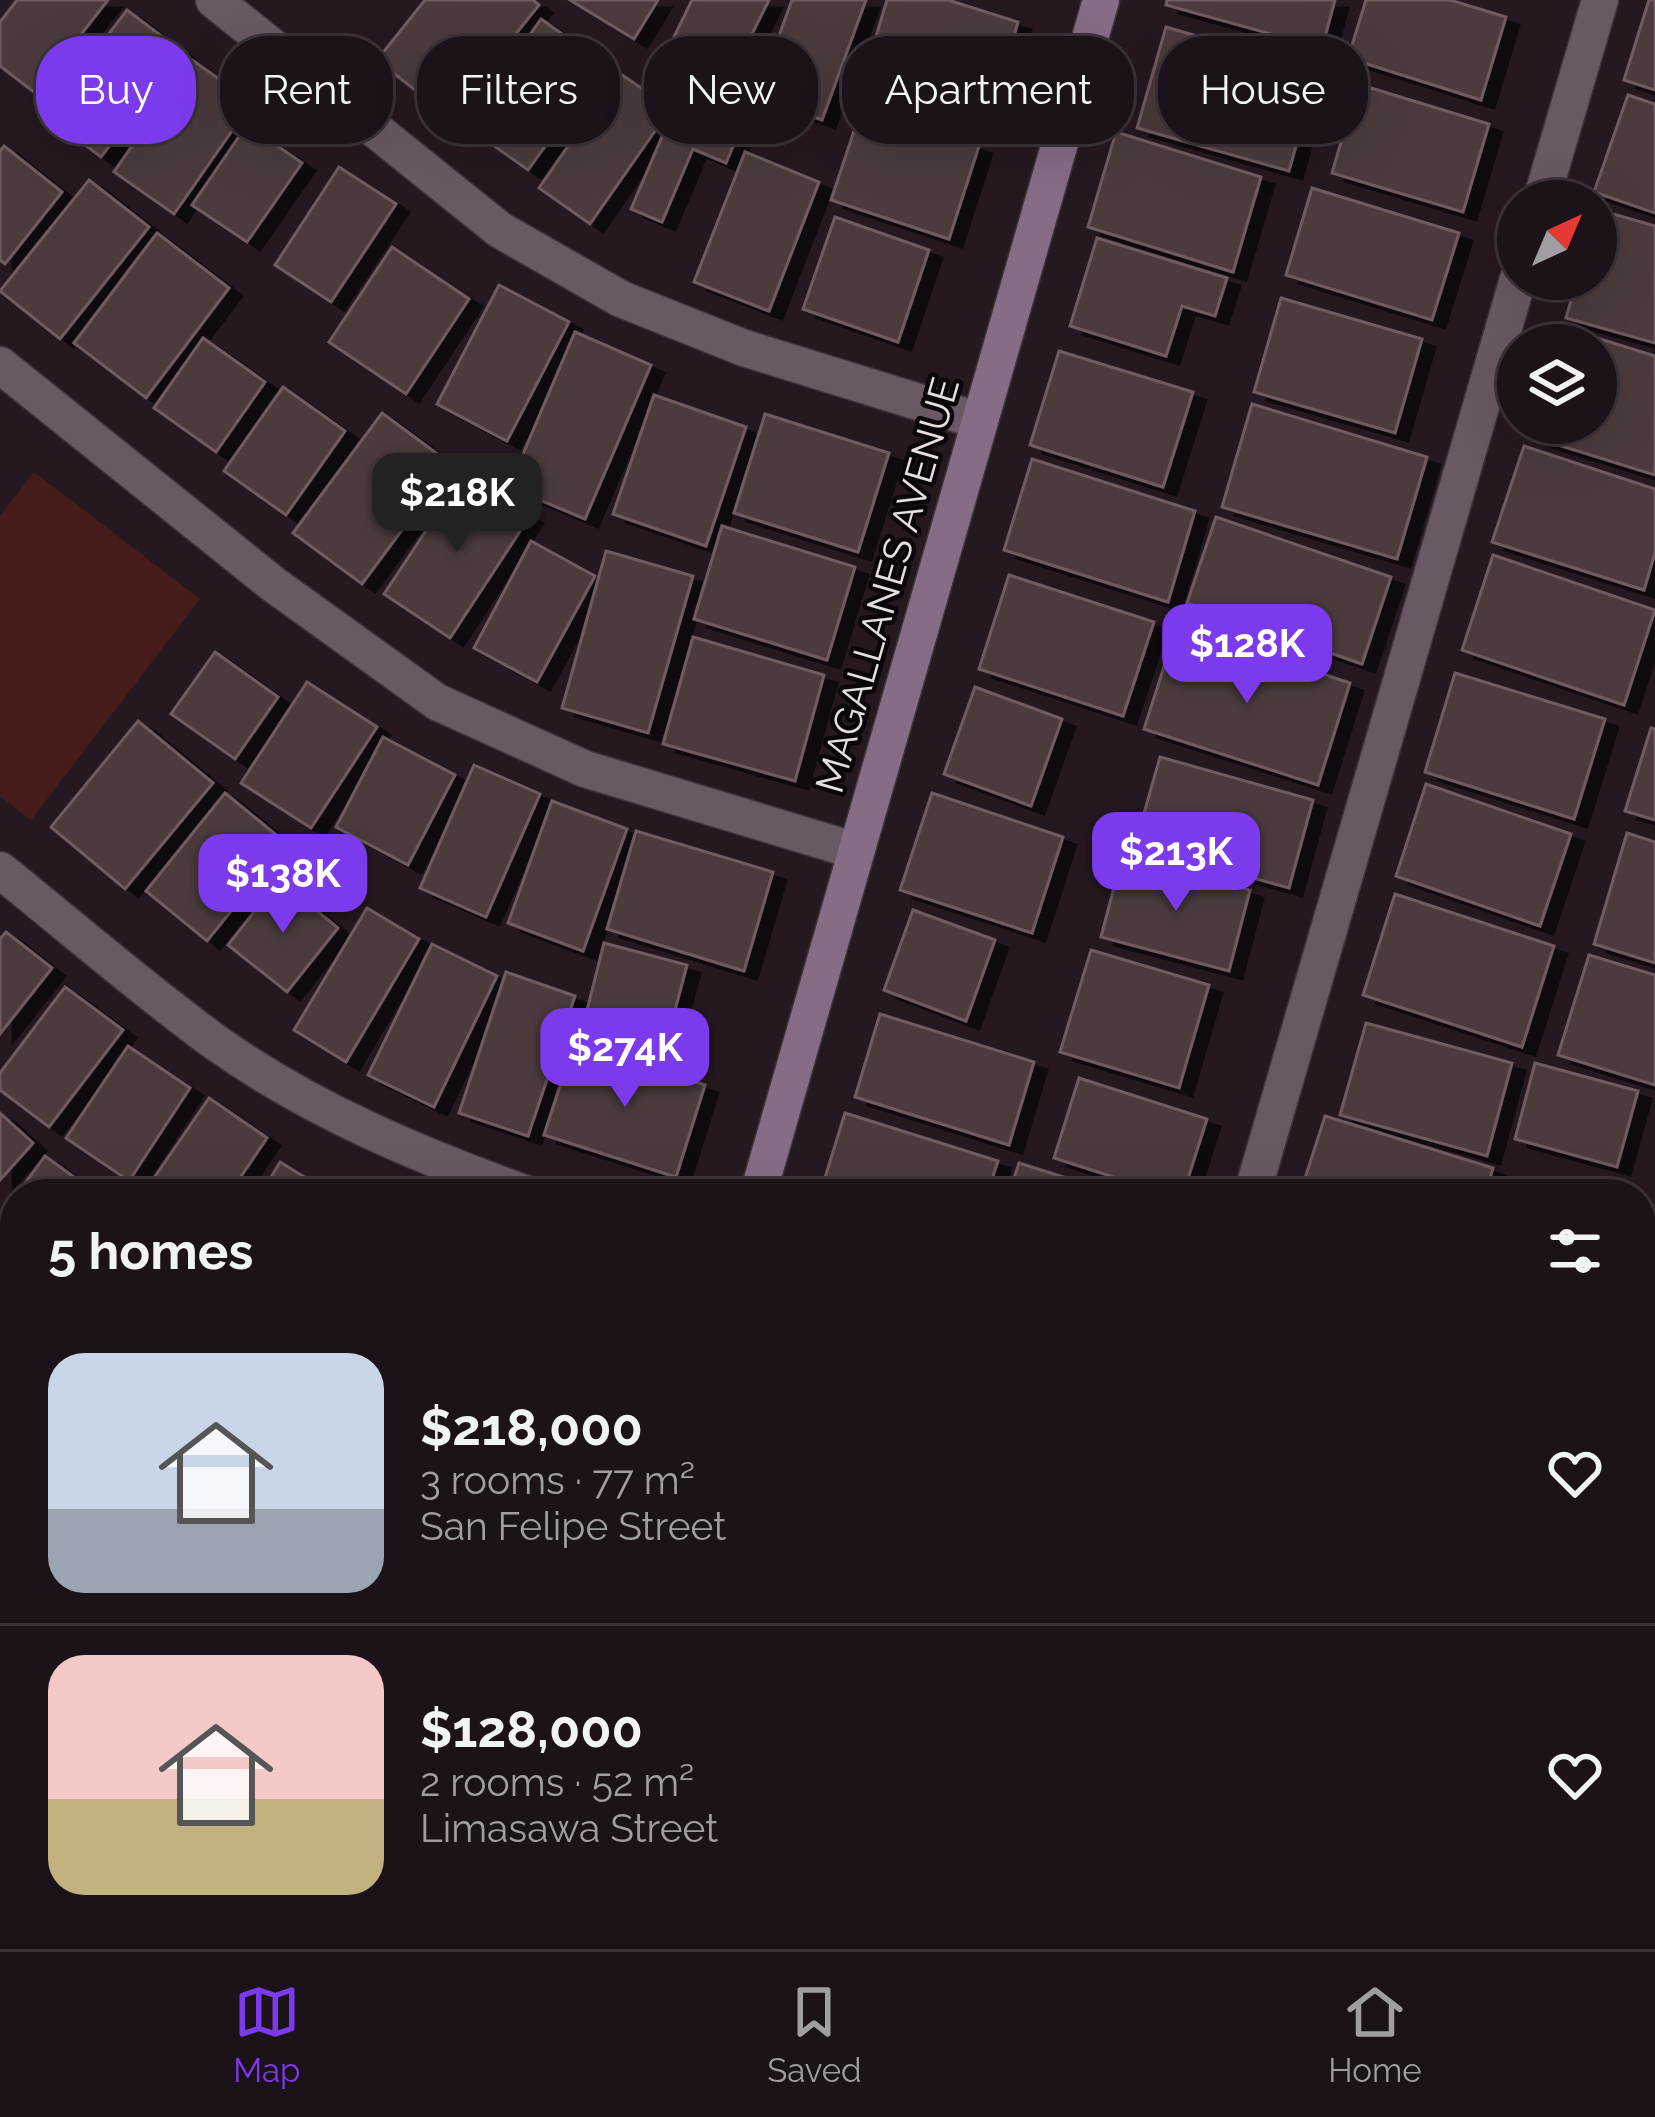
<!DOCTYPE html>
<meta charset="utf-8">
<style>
body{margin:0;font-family:Raleway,sans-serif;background:#292026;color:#f1f3f6;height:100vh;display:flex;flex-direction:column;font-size:45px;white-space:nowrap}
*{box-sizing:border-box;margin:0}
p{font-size:39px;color:#a09ea2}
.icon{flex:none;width:66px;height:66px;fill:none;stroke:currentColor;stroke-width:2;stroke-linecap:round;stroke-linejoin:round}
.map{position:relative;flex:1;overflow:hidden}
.drawer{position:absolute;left:0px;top:1179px;width:1656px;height:771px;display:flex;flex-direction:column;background:#1c1219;border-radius:48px 48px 0 0;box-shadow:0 12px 48px #0002,0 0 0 3px #3a3238}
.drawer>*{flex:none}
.guide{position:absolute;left:36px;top:36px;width:1584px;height:108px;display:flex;gap:24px}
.needle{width:78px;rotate:44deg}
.buttons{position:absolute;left:1497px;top:180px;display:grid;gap:24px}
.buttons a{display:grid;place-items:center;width:120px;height:120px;border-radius:50%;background:#1c1219;box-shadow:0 12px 48px #0002,0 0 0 3px #3a3238;font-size:60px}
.price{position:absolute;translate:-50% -102px;padding:0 27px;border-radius:24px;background:#7c3aed;color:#fff;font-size:39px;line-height:78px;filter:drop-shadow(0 3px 6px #0008)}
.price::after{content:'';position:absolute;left:50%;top:72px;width:36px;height:27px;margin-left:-18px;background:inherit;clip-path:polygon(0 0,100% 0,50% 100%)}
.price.on{background:#222;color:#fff}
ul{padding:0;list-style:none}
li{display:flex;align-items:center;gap:36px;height:300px;padding:0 48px}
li+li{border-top:3px solid #3a3238}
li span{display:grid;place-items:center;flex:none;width:336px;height:240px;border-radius:36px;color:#555}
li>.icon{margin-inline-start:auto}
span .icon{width:144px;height:144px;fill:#fffc;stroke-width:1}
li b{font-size:51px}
h2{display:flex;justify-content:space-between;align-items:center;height:144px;padding:0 48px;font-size:51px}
.tag{padding:0 42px;border-radius:48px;background:#1c1219;box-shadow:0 12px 48px #0002,0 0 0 3px #3a3238;font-size:42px;line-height:108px}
.tag.on{background:#7c3aed;color:#fff}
.menu{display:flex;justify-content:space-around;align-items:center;height:168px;border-top:3px solid #3a3238;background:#1c1219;font-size:33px;color:#a09ea2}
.menu a{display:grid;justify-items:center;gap:6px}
.menu .on{color:#7c3aed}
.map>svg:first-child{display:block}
.green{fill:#461c1b}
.building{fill:#4b3a3e;stroke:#6f5c61;stroke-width:3;filter:url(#shadow)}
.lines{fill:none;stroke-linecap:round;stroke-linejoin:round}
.street-casing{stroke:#3e343b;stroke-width:39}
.secondary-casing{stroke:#3e343b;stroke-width:39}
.street{stroke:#695964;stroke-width:36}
.secondary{stroke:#856d86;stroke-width:36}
.labels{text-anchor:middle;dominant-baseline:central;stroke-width:9;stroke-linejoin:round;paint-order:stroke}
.street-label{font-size:39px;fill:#e7dde3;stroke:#0b0609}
</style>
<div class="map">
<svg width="1655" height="1949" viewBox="0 0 1655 1949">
<defs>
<filter id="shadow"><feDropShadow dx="13" dy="8" stdDeviation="0" flood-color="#0009"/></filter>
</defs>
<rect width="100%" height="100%" fill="#261821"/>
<polygon class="green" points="34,472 200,599 31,820 0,796 0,516"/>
<g class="building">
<polygon points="17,0 108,0 35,93 0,66 0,22"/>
<polygon points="425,0 533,0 539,5 449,117 377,60"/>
<polygon points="570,0 658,0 634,39"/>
<polygon points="692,0 769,0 727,84 666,53"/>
<polygon points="792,0 866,0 822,120 757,96"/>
<polygon points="887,0 948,0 1018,22 986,129 860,90"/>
<polygon points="1167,0 1335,0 1322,48 1166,5"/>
<polygon points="1366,0 1450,0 1506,17 1481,100 1348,58"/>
<polygon points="1649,0 1655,0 1655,90 1624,80"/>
<polygon points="127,10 181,51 101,157 46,116"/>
<polygon points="541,19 604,64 528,170 466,126"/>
<polygon points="1166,27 1317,71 1289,171 1137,128"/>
<polygon points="192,60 252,102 174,214 114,172"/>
<polygon points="619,73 671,108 590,224 539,188"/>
<polygon points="1358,84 1489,124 1463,212 1332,173"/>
<polygon points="684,86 747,113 726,163 693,149 662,222 631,209"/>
<polygon points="1628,95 1655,104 1655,213 1594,192"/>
<polygon points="862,107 979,146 949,239 831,200"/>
<polygon points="247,125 302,163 247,242 192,205"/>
<polygon points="1116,132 1261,177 1233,272 1088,227"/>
<polygon points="4,146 62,192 5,264 0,260 0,151"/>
<polygon points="745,152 819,182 769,311 694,282"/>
<polygon points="339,167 396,204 331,302 275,265"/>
<polygon points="89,180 149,227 60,339 0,291"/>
<polygon points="1312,188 1459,233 1432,320 1286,275"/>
<polygon points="1596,209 1655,226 1655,343 1566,318 1577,279 1596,279"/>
<polygon points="835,217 929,250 898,342 803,309"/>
<polygon points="157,233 229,288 146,398 74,343"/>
<polygon points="1097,238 1227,278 1215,316 1182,306 1166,356 1070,326"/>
<polygon points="392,247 469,299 406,394 329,342"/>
<polygon points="499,285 569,322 507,441 437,404"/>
<polygon points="1281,298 1422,339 1395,433 1254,392"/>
<polygon points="1559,326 1655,356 1655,475 1526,435 1530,423 1596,423 1596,345 1554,345"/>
<polygon points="575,332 651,365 585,519 509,487"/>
<polygon points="203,338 265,382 216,452 154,408"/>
<polygon points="1059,351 1193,392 1163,487 1030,445"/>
<polygon points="283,387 345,431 286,515 224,471"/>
<polygon points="654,395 746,427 706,546 613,514"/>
<polygon points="1252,404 1427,457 1397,559 1222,507"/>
<polygon points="382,413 451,464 362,584 293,533"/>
<polygon points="765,414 889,453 858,552 734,513"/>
<polygon points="1524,446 1655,489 1655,553 1644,590 1492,542"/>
<polygon points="1032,459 1195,511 1168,602 1004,550"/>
<polygon points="465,472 530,516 450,638 384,594"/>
<polygon points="1216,517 1391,577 1362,664 1187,603"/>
<polygon points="722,526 855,567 827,660 694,619"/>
<polygon points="531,541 595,576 537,682 474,648"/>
<polygon points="606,551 693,576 648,733 562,708"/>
<polygon points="1493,555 1655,610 1624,705 1462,650"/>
<polygon points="1009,575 1154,622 1123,716 979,669"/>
<polygon points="1177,626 1350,683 1318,785 1144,729"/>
<polygon points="693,637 824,675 795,781 663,744"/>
<polygon points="215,652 278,697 235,759 171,714"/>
<polygon points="1455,673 1605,719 1574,819 1425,772"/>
<polygon points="307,682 377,727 311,828 241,783"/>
<polygon points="975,687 1062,719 1031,806 944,774"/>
<polygon points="138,721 213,783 125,889 51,827"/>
<polygon points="1651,728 1655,729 1655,820 1625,811"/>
<polygon points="383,737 455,775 408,865 336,827"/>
<polygon points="1160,757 1313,800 1289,888 1135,845"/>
<polygon points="474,765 540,794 486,917 420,888"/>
<polygon points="1426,784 1571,834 1540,926 1396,876"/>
<polygon points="225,793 286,843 207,941 146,891"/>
<polygon points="932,793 1063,837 1032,933 900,890"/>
<polygon points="552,801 627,829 583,951 508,923"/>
<polygon points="636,831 773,872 744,971 607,929"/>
<polygon points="1627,833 1655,842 1655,963 1594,944"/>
<polygon points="1122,857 1250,890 1229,971 1101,937"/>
<polygon points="279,880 338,928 287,992 228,945"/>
<polygon points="1395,894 1554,946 1522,1047 1363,995"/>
<polygon points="367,908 419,939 346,1062 294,1030"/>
<polygon points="913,910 995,940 966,1021 884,990"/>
<polygon points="6,932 52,968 0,1034 0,939"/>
<polygon points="604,943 687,965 666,1044 584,1022"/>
<polygon points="432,944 497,976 434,1107 368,1075"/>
<polygon points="1091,950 1209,985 1179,1088 1060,1052"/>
<polygon points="1589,955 1655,975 1655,1085 1558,1055"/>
<polygon points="506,972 575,996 528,1136 459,1113"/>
<polygon points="65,987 123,1030 49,1127 0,1090 0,1073"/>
<polygon points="880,1014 1034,1062 1009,1145 855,1097"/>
<polygon points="1366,1023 1512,1063 1487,1156 1340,1115"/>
<polygon points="574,1043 705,1085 676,1177 544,1135"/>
<polygon points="128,1046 190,1088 129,1181 66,1138"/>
<polygon points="1535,1063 1638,1091 1617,1167 1515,1139"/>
<polygon points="1079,1078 1207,1119 1183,1194 1167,1194 1054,1158"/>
<polygon points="209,1098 267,1138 229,1194 143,1194"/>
<polygon points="0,1113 33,1143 0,1180"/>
<polygon points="845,1113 998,1161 987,1194 820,1194"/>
<polygon points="1325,1116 1493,1168 1485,1194 1300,1194"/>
<polygon points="45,1156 97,1194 17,1194"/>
<polygon points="280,1162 332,1194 261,1194"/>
<polygon points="1019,1163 1117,1194 1009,1194"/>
<polygon points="15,1197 15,1274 0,1263 0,1217"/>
<polygon points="1641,1230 1655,1234 1641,1286"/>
<polygon points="13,1397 15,1522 7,1533 0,1528 0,1416"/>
<polygon points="0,1575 15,1586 15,1658 0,1681"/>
<polygon points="4,1855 15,1862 15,1935 32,1935 22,1949 0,1949 0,1861"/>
<polygon points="1653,1860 1655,1861 1655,1948 1631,1941 1632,1935 1641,1935 1641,1904"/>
<polygon points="58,1935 134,1935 124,1949 49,1949"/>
<polygon points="324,1935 436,1935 429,1949 350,1949"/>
<polygon points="585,1935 687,1935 711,1949 577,1949"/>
<polygon points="822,1935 964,1935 960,1949 864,1949"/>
<polygon points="1095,1935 1209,1935 1244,1944 1242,1949 1091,1949"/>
<polygon points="1294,1935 1442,1935 1438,1949 1297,1949 1290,1947"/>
</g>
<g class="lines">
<g class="street-casing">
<g id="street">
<polyline points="214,0 500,230 621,299 744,348 980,421"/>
<polyline points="1541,201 1600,0"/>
<polyline points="0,365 273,584 437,702 585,769 853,850"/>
<path d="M0 870C71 927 141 988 215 1042 311 1110 418 1155 527 1194"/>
<polyline points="1252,1194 1518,279"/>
<polyline points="0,1328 15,1339"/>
<polyline points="0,1769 15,1779"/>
<polyline points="246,1935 267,1949"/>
<polyline points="1035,1949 1039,1935"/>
</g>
</g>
<g class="secondary-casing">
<g id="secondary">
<polyline points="758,1194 1101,0"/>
<polyline points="1641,1573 1655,1522"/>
<polyline points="495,1949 503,1935"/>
<polyline points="1538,1949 1542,1935"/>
</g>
</g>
<use href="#street" class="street"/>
<use href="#secondary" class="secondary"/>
</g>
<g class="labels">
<g class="street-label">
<text transform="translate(887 585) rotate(-74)">MAGALLANES AVENUE</text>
</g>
</g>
</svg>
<div class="buttons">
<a><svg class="needle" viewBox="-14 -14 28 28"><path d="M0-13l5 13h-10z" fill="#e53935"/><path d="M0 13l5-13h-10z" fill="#a09ea2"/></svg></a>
<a><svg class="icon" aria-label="layers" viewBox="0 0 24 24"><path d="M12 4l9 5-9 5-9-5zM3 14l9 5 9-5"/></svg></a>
</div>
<b class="price on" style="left:457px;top:555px">$218K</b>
<b class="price" style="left:1247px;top:706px">$128K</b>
<b class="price" style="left:1176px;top:914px">$213K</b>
<b class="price" style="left:283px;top:936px">$138K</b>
<b class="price" style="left:625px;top:1110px">$274K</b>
<div class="guide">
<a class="tag on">Buy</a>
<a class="tag">Rent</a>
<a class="tag">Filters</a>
<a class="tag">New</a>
<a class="tag">Apartment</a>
<a class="tag">House</a>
</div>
<section class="drawer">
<h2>5 homes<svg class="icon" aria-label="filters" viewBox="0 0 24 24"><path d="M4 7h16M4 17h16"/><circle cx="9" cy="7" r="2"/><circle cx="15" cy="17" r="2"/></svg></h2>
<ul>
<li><span style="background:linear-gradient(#c9d6e8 65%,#9aa5b1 0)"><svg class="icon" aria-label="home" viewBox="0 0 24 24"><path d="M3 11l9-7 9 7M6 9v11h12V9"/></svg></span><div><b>$218,000</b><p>3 rooms · 77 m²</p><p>San Felipe Street</p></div><svg class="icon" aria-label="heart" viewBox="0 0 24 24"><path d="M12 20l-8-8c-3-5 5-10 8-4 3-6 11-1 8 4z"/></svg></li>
<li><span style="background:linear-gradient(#f6c9c9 60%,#c2b280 0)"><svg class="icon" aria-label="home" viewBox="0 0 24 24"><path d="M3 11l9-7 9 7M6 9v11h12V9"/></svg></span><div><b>$128,000</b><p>2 rooms · 52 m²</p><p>Limasawa Street</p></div><svg class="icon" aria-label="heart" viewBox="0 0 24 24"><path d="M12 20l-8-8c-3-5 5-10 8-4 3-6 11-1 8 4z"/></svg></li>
</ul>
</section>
</div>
<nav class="menu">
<a class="on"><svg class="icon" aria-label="map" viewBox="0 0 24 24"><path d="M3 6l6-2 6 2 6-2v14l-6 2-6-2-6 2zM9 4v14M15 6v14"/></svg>Map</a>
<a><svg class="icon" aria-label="saved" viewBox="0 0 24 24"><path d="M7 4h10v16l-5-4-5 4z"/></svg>Saved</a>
<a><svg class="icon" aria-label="home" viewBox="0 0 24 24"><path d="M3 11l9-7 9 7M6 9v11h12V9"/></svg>Home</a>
</nav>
